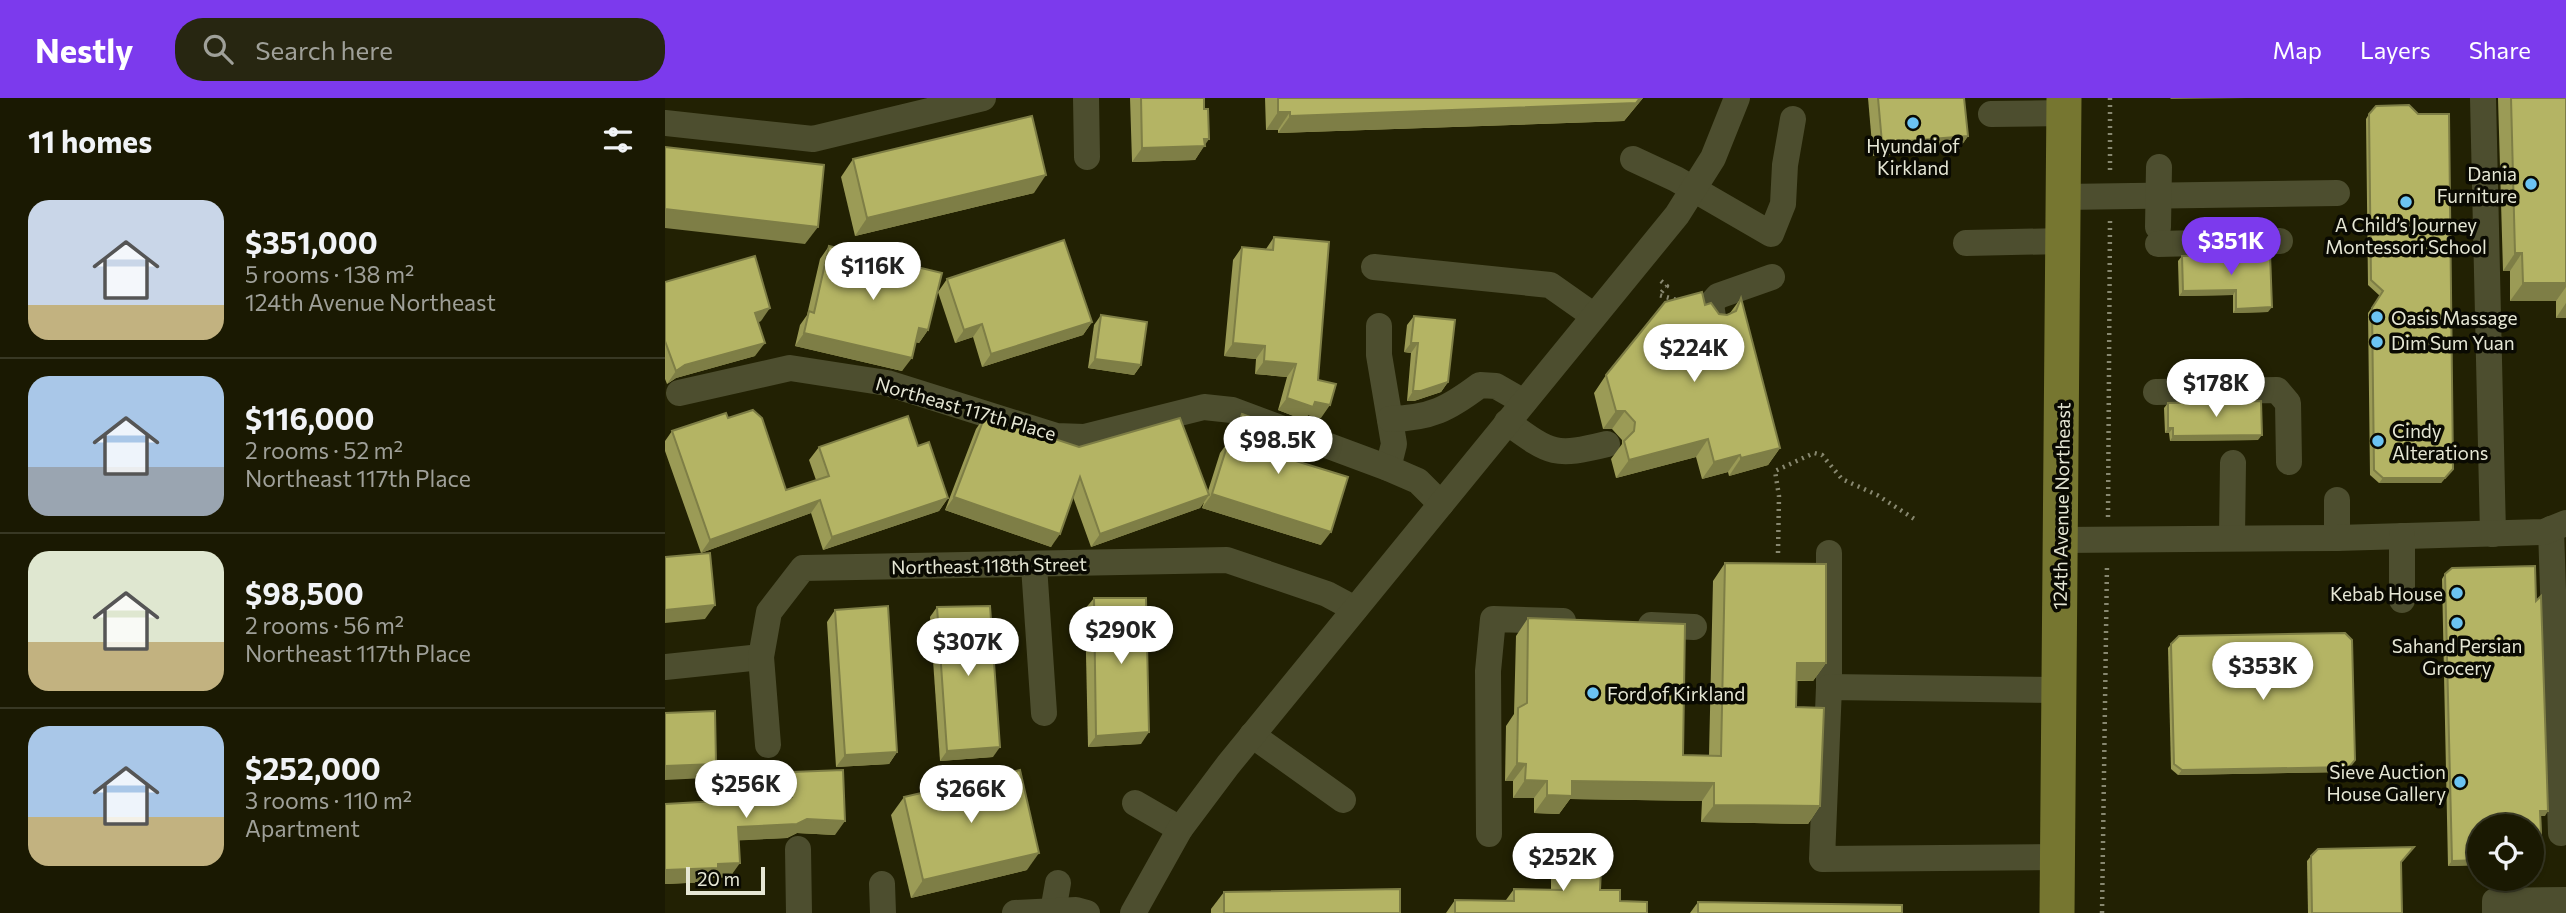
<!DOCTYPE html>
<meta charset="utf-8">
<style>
body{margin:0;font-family:Commissioner,sans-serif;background:#272611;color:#f1f3f6;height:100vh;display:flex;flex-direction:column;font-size:26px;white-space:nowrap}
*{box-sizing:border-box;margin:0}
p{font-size:23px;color:#9fa099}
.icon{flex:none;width:38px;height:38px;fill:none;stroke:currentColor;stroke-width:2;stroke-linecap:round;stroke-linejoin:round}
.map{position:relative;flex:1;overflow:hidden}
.panel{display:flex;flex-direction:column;background:#1a1902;width:665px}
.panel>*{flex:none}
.controls{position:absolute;left:1802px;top:716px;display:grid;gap:14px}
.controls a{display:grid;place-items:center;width:77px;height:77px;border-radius:50%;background:#1a1902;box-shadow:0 2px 5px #0004,0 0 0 2px #383824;font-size:35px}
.scale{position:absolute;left:21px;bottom:18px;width:79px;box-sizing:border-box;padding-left:7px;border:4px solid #e6e7d5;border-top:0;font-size:19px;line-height:24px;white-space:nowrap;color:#e6e7d5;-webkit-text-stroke:5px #0a0a02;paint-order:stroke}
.price{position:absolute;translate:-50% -60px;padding:0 16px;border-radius:24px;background:#fff;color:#222;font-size:23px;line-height:46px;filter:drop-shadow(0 2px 4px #0008)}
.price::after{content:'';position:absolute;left:50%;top:42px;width:21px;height:16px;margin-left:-10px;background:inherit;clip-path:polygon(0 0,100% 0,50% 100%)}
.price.current{background:#7c3aed;color:#fff}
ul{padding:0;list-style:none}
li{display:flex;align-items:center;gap:21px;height:175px;padding:0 28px}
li+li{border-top:2px solid #383824}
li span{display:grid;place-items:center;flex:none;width:196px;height:140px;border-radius:21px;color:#555}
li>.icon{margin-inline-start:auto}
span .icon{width:84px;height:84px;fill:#fffc;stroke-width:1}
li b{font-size:30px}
h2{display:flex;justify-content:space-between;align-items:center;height:84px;padding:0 28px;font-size:30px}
header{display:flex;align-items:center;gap:42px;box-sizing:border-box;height:98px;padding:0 35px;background:#7c3aed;color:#fff}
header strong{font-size:33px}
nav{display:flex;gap:38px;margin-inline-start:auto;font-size:24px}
.search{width:490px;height:63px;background:#272611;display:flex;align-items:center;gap:18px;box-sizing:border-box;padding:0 24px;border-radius:28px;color:#9fa099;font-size:26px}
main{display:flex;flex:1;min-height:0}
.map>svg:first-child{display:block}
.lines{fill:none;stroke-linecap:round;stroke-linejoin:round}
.path{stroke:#888870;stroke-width:4.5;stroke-dasharray:2 5;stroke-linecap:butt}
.minor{stroke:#4d4e2f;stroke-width:26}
.major{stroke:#767630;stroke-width:35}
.wall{fill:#9b9b56}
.shaded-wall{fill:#7e7e46}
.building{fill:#b4b464;stroke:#7e7e46;stroke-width:2}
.poi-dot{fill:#6bc3f2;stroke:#0a0a02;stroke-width:2.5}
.labels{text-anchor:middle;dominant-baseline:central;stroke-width:7;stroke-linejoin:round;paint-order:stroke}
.poi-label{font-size:19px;fill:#e6e7d5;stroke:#0a0a02;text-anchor:start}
.street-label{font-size:19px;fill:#e6e7d5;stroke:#0a0a02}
</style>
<header>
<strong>Nestly</strong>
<div class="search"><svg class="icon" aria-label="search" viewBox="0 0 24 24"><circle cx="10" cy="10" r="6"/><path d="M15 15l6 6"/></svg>Search here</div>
<nav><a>Map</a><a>Layers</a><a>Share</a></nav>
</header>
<main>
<section class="panel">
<h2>11 homes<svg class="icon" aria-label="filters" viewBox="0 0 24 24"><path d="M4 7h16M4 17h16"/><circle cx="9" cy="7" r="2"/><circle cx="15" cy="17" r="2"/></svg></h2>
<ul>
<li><span style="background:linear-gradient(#c9d6e8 75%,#c2b280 0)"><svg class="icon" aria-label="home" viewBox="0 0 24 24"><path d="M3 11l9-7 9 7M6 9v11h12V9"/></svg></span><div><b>$351,000</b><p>5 rooms · 138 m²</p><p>124th Avenue Northeast</p></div></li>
<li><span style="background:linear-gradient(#a9c7e8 65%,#9aa5b1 0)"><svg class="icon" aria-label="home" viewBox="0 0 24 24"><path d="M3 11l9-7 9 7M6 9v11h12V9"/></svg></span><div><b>$116,000</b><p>2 rooms · 52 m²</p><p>Northeast 117th Place</p></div></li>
<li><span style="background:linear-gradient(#dfe7d0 65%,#c2b280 0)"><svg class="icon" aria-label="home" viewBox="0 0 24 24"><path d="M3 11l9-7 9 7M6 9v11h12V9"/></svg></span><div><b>$98,500</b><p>2 rooms · 56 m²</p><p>Northeast 117th Place</p></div></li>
<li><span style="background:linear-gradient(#a9c7e8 65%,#c2b280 0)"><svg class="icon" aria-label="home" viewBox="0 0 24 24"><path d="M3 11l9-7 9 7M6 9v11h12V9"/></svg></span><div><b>$252,000</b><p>3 rooms · 110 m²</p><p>Apartment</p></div></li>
</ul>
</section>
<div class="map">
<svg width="1901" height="815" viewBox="0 0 1901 815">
<rect width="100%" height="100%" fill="#222103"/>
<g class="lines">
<g class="path">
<polyline points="1445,0 1445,72"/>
<polyline points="996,183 1002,188 994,197 1015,203"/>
<polyline points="1443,419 1445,123"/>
<polyline points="1113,455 1114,398 1110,373 1149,355 1157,357 1177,381 1212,397 1251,422"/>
<polyline points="1437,815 1442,466"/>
</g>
<g class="minor">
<polyline points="421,0 422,59"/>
<polyline points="1818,0 1828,436"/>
<polyline points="1326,16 1399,15"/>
<polyline points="0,25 148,41 318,0"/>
<polyline points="968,61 1011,81 1106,136 1118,106 1120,67 1128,21"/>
<polyline points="1398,99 1672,95"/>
<polyline points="1493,129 1494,69"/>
<polyline points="1301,145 1398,143"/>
<polyline points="1493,146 1615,143"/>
<polyline points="709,169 885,187 929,218"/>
<polyline points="1048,219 1046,206 1053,198 1107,179"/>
<polyline points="714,228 714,257 729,346 723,370"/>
<polyline points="1491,294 1612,292 1623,305 1624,364"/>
<polyline points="14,295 125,270 222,285 391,338 419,339 539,309 567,312 723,370 753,383 776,406"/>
<path d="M725 321C766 320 783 311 815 287L831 288 859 304"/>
<path d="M842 324C886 356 889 359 942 346"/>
<polyline points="1672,402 1672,440"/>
<polyline points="1886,431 1896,735"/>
<polyline points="1567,439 1568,365"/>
<polyline points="1396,442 1672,440 1879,434 1901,425"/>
<polyline points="369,468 379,615"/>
<polyline points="1737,502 1737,438"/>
<polyline points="986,527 1029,529"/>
<polyline points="0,569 96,559"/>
<polyline points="1164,589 1164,455"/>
<polyline points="587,637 678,702"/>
<polyline points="103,647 96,559 104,514 138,470 562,462 662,496 690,511"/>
<polyline points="470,705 515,731"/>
<polyline points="824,736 823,573 828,521 898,523"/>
<polyline points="133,751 134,815"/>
<polyline points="1393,759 1157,761 1164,589 1393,592"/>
<polyline points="217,786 218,815"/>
<polyline points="388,813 393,785"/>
<polyline points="350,815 411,812 422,815"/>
<polyline points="468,815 515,731 563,667 1012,117 1048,60 1072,0"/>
<polyline points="1830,815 1830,803 1901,802"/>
</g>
<polyline class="major" points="1392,815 1399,0"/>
</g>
<g class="wall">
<polygon points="465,0 539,0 540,46 530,62 467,64"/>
<polygon points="600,0 978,0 959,23 613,35 613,32 601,32"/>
<polygon points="1203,0 1299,0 1303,38 1294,51 1208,58"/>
<polygon points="1833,0 1901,0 1901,220 1891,220 1891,203 1845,203 1845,173 1838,173"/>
<polygon points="1704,16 1788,371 1776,385 1714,385 1705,377 1703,215 1715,198 1703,187 1701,21"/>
<polygon points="188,61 369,95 190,138 176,79"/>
<polygon points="609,139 653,282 656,320 643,317 639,322 613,312 622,279 590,276 591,261 559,258 568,162 577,149 601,151"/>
<polygon points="164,148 263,232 254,245 251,244 237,273 130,248 135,227 142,217 155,161"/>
<polygon points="1605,156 1603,214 1568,215 1568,197 1514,198 1513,163 1517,158"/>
<polygon points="282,181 427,224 418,237 317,269 308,239 290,245 273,194"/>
<polygon points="0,184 96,223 93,224 90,258 11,280 2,286 0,281"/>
<polygon points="1076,200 1115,350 1103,367 1064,378 1063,374 1037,381 1031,359 951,380 946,361 957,346 957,342 947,331 938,331 929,295 941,277 1040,207 1054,216 1062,217 1065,215"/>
<polygon points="436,217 476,267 469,277 423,270 429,227"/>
<polygon points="749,218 783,284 776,294 749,303 742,303 746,255 739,254 742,227"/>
<polygon points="1503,305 1593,342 1505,343 1504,335 1500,335 1499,310"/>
<polygon points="577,316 631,363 656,447 537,410 539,404 535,410 426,449 408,399 386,449 280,412 311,331 320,318 543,393 555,355 563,344 568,329"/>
<polygon points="63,320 121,392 151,382 144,362 154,349 253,348 283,400 274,413 158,452 146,415 36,455 0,353 0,343 7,333"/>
<polygon points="1060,465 1161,565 1148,583 1131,583 1131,609 1155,708 1143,726 1036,724 1037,703 905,701 894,716 869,715 869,700 848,700 848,683 840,683 841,628 849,616 851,538 863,520 1018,657 1044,657 1048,483"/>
<polygon points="1780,476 1871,503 1880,718 1876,718 1877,761 1873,766 1815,728 1815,767 1783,768 1777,481"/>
<polygon points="429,500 476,646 423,649 420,511"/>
<polygon points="272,509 328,659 275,663 265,519"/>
<polygon points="170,512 232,654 224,666 171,669 162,524"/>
<polygon points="1506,546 1681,674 1513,677 1506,671 1503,550"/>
<polygon points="127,674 170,737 132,735 122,740 74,742 65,779 45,780 43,784 0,786 0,706 117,699 117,688"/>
<polygon points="239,699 362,772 246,800 226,717"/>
<polygon points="899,750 935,792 955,803 982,815 781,815 790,802 841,802 849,791 886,791 886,767"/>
<polygon points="1646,758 1736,765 1737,815 1643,815 1642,763"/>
<polygon points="559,794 735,815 546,815 546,811"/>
<polygon points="1033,804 1237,815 1025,815"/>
</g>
<g class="shaded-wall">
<polygon points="978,0 959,23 613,35 625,18"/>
<polygon points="1506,0 1582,0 1505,1"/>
<polygon points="613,14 625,14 613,32 601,32"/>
<polygon points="1303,38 1294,51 1208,58 1217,45"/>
<polygon points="539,41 544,41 530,62 467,64 477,50"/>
<polygon points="381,77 369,95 190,138 202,120"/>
<polygon points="0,111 153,129 140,146 0,130"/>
<polygon points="1850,155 1857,155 1845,173 1838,173"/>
<polygon points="1858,185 1901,185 1901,189 1891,203 1845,203"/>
<polygon points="1571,192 1568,197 1514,198 1518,193"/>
<polygon points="1901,205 1901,220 1891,220"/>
<polygon points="1607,209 1603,214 1568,215 1571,211"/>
<polygon points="105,210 96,223 81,228 90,215"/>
<polygon points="427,224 418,237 317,269 326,256"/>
<polygon points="317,226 308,239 290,245 299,232"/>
<polygon points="254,230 263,232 254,245 245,243"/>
<polygon points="139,235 247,260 237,273 130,248"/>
<polygon points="100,245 90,258 11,280 2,286 11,273 20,267"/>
<polygon points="568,245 600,248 591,261 559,258"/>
<polygon points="746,245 753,245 746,255 739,254"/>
<polygon points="430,261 476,267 469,277 423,270"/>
<polygon points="599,263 631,266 622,279 590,276"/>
<polygon points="783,284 776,294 749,303 742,303 748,293"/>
<polygon points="622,300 650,304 665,307 656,320 643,317 639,322 613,312"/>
<polygon points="951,313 960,313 947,331 938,331"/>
<polygon points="1503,330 1508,330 1504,335 1500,335"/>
<polygon points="1597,337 1593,342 1505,343 1508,338"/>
<polygon points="1043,341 1031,359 951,380 964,362"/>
<polygon points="1115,350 1103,367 1064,378 1076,360"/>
<polygon points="1075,357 1063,374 1037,381 1049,364"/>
<polygon points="1788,371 1776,385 1714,385 1718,380"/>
<polygon points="547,396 666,434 656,447 537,410"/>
<polygon points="544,397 535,410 426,449 435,436"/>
<polygon points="289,399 395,436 386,449 280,412"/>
<polygon points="283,400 274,413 158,452 167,439"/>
<polygon points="155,402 146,415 36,455 45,442"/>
<polygon points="50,507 40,521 0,525 0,512"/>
<polygon points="1132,565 1161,565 1148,583 1119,582"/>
<polygon points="484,634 476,646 423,649 431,638"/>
<polygon points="335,649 328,659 275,663 282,653"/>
<polygon points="232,654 224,666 171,669 180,657"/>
<polygon points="1690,662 1681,674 1513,677 1517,672"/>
<polygon points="852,665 861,666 848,683 840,683"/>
<polygon points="51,666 41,680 0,682 0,668"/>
<polygon points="860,682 882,683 869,700 848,700"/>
<polygon points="907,683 1049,685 1037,703 905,701 894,716 869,715 882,697"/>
<polygon points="1049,707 1155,708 1143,726 1036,724"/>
<polygon points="1875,713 1883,713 1880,718 1872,718"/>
<polygon points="142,721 180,723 170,737 132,735 122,740 63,743 73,729"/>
<polygon points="374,755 362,772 246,800 258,782"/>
<polygon points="1867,761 1877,761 1873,766 1867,766"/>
<polygon points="1815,762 1815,767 1783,768 1787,763"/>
<polygon points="75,765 65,779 45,780 43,784 0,786 0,772 53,766"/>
</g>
<g class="building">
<polygon points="476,0 539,0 539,11 543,11 544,41 539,41 540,48 477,50"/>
<polygon points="613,0 975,0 971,5 625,18 625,14 613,14"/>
<polygon points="1213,0 1299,0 1303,38 1217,45"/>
<polygon points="1846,0 1901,0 1901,185 1858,185 1857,155 1850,155"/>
<polygon points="1744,7 1753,16 1784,16 1788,371 1780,380 1718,380 1709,372 1707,210 1718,193 1706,182 1704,16 1711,8"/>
<polygon points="367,18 381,77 202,120 188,61"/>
<polygon points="0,49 159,67 153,129 0,111"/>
<polygon points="609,139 664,144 653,282 671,286 665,307 650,304 648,309 622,300 631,266 599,263 600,248 568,245 577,149 608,152"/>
<polygon points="399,142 427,224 326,256 317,226 299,232 282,181"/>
<polygon points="164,148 277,175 263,232 254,230 247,260 139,235 144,213 149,215"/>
<polygon points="1605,156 1607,209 1571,211 1571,192 1518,193 1517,158"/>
<polygon points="90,158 105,210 90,215 100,245 20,267 11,273 0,243 0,184"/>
<polygon points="1037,194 1040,207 1046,205 1054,216 1062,217 1071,213 1076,200 1115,350 1076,360 1075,357 1049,364 1043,341 964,362 959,343 969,333 970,324 960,313 951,313 941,277 1000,204"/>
<polygon points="436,217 482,224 476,267 430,261"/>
<polygon points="749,218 790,222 783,284 756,293 748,293 753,245 746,245"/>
<polygon points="1596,303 1597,337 1508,338 1508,330 1503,330 1503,305"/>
<polygon points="88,312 97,320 121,392 164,378 154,349 243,318 253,348 264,344 283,400 167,439 155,402 45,442 7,333 61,315 63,320"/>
<polygon points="577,316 639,339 631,363 683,379 666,434 547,396 564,342 568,343"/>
<polygon points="320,318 414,349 515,320 544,397 435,436 415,379 395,436 289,399"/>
<polygon points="45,455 50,507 0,512 0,459"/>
<polygon points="1060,465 1161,466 1161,565 1132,565 1131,609 1159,610 1155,708 1049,707 1049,685 907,683 907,698 882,697 882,683 860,682 861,666 852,665 853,610 862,605 863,520 1020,526 1018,657 1056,658"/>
<polygon points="1870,468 1871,503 1876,498 1883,713 1875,713 1877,761 1867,761 1867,728 1815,728 1815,762 1787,763 1780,476 1787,470"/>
<polygon points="429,500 481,500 484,634 431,638"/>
<polygon points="223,508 232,654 180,657 170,512"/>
<polygon points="325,508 335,649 282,653 272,509"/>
<polygon points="1680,535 1687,542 1690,662 1684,669 1517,672 1509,666 1506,546 1514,538"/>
<polygon points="50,613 51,666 0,668 0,615"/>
<polygon points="178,672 180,723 142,721 132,726 73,729 75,765 53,766 53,770 0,772 0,706 127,699 127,674"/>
<polygon points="355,672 374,755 258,782 239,699"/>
<polygon points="1749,749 1736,764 1737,815 1647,815 1646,758 1653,751"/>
<polygon points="899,750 937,751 935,792 955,792 955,803 982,804 982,815 790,815 790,802 849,803 849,791 897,792"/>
<polygon points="735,791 735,815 559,815 559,794"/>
<polygon points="1033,804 1237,807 1237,815 1033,815"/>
</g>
<g class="poi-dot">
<circle cx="1248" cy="25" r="7"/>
<circle cx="1866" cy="86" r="7"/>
<circle cx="1741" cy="104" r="7"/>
<circle cx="1712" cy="219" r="7"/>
<circle cx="1712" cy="244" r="7"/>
<circle cx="1713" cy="343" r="7"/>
<circle cx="1792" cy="495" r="7"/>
<circle cx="1792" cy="525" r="7"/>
<circle cx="928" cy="595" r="7"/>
<circle cx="1795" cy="684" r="7"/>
</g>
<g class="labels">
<g class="poi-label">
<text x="1248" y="47" text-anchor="middle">Hyundai of<tspan x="1248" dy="22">Kirkland</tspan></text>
<text x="1852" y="75" text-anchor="end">Dania<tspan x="1852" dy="22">Furniture</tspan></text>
<text x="1741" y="126" text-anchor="middle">A Child’s Journey<tspan x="1741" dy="22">Montessori School</tspan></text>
<text x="1726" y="219">Oasis Massage</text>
<text x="1726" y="244">Dim Sum Yuan</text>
<text x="1727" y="332">Cindy<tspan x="1727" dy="22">Alterations</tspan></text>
<text x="1778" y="495" text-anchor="end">Kebab House</text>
<text x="1792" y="547" text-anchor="middle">Sahand Persian<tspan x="1792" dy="22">Grocery</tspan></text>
<text x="942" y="595">Ford of Kirkland</text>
<text x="1781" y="673" text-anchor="end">Sieve Auction<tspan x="1781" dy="22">House Gallery</tspan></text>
</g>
<g class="street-label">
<text transform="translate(301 310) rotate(16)">Northeast 117th Place</text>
<text transform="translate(1396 408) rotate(-89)">124th Avenue Northeast</text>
<text transform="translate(324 467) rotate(-1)">Northeast 118th Street</text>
</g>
</g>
</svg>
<div class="controls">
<a><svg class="icon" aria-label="locate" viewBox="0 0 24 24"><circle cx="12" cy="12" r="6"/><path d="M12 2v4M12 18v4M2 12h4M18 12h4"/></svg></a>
</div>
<div class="scale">20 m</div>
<b class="price current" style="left:1566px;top:179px">$351K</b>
<b class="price" style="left:208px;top:204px">$116K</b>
<b class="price" style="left:1029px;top:286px">$224K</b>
<b class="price" style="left:1551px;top:321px">$178K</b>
<b class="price" style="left:613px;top:378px">$98.5K</b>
<b class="price" style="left:456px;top:568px">$290K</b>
<b class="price" style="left:303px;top:580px">$307K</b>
<b class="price" style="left:1598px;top:604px">$353K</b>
<b class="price" style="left:81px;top:722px">$256K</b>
<b class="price" style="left:306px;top:727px">$266K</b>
<b class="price" style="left:898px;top:795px">$252K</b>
</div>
</main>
